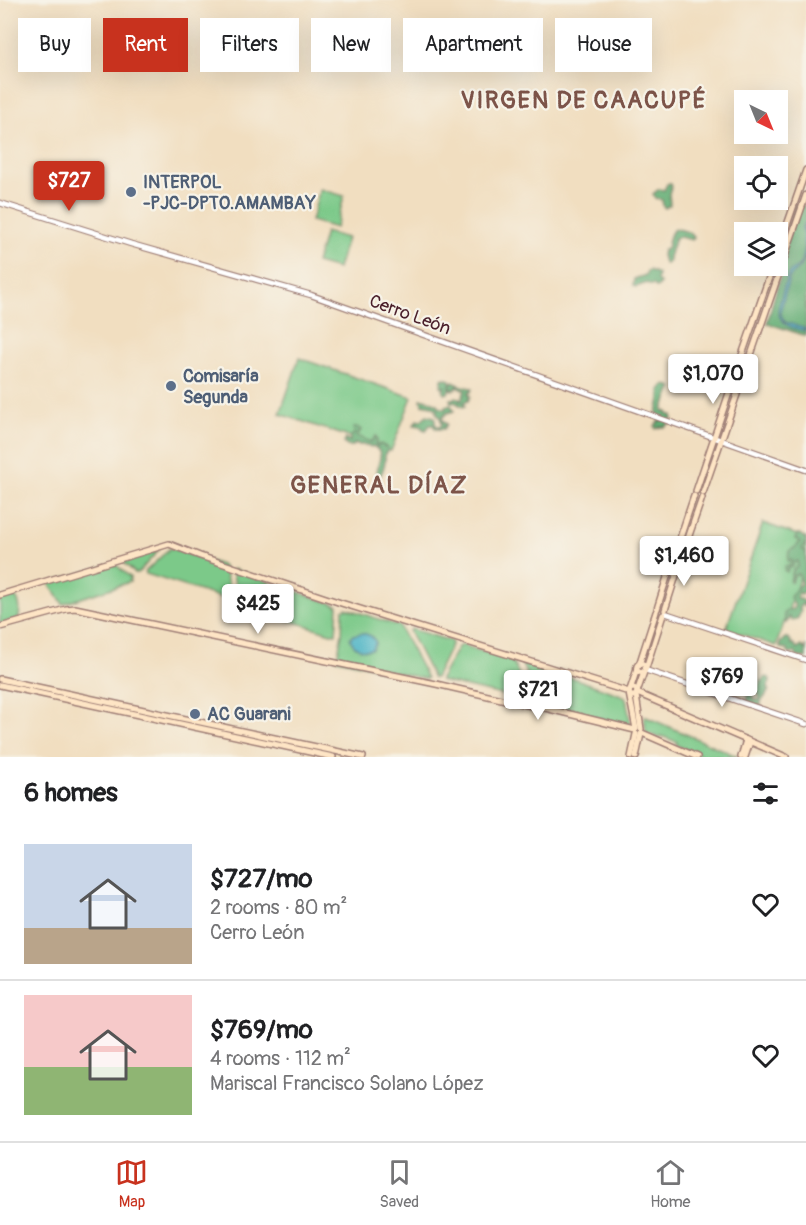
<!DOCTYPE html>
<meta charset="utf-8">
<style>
body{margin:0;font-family:Pangolin,sans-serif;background:#f2f2f2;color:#202124;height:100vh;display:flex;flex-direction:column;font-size:22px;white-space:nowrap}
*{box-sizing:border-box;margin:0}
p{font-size:20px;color:#757577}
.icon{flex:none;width:33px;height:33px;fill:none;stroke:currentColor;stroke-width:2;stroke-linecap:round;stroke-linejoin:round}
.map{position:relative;height:757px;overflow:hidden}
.panel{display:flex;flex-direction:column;background:#fff;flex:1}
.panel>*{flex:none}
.guide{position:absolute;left:18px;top:18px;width:771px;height:54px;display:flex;gap:12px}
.needle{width:39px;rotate:137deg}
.fabs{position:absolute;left:734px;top:90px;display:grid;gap:12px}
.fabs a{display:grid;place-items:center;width:54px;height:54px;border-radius:0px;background:#fff;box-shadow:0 6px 24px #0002;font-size:30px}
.price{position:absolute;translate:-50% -51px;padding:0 14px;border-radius:6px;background:#fff;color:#222;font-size:20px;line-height:39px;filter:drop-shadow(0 2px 3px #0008)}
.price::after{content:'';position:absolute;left:50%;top:36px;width:18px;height:14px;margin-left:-9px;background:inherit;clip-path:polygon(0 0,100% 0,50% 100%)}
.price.on{background:#c8321e;color:#fff}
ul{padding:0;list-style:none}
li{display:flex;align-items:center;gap:18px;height:150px;padding:0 24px}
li+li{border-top:2px solid #e0e0e0}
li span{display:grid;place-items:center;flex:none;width:168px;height:120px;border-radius:0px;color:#555}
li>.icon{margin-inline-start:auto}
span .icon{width:72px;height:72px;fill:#fffc;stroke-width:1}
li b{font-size:26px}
h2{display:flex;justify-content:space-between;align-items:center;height:72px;padding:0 24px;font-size:26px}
.chip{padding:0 21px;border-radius:0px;background:#fff;box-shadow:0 6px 24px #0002;font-size:21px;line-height:54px}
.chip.on{background:#c8321e;color:#fff}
.dock{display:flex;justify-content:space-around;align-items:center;height:84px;border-top:2px solid #e0e0e0;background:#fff;font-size:16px;color:#757577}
.dock a{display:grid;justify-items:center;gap:3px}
.dock .on{color:#c8321e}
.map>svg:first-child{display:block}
.green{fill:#7bc989;stroke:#62745a;stroke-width:1.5}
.forest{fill:#64ad75;stroke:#576650;stroke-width:1.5}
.water{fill:#48b3c5;stroke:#496978;stroke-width:1.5}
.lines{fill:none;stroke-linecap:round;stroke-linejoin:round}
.tertiary-casing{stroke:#9e7e76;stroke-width:7}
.secondary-casing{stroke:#9e7e76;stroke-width:8}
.tertiary{stroke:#fff;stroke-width:4.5}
.secondary{stroke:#fee5c5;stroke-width:5}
.service-dot{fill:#5c6f8a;stroke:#f7f3e8;stroke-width:2}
.labels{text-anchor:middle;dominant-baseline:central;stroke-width:4.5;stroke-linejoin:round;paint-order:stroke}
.service-label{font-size:18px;font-weight:bold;fill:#4e5e75;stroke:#f7f3e8;text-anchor:start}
.street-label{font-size:18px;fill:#4a1f2b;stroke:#f7f3e8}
.district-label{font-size:24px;font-weight:bold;letter-spacing:1.5px;fill:#7d5449;stroke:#f7f3e8}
</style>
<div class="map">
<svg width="806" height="757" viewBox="0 0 806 757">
<rect width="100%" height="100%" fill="#f7f3e8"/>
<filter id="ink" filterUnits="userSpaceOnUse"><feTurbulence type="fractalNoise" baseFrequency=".0167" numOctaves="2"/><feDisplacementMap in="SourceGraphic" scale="12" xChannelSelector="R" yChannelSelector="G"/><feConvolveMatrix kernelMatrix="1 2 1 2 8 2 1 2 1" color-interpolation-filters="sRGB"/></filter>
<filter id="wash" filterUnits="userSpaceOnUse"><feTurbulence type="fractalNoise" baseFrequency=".008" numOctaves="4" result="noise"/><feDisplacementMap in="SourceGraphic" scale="24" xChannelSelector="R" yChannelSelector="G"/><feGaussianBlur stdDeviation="1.35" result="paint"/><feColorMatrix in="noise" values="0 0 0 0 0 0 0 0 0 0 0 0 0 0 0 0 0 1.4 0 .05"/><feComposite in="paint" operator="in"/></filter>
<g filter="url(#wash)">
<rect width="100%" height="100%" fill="#f1dec0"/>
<g class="green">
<polygon points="320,189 344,196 336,228 311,221"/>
<polygon points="325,232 347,238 338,269 316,263"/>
<polygon points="299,358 412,397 391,451 280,414"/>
<polygon points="763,523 806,538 806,560 776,646 726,629"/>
<polygon points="170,548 221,565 224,568 232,600 231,601 146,574 145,572"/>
<polygon points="159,550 138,573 135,573 122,561"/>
<polygon points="112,564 116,565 130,577 130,582 63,604 49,583"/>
<polygon points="233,569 272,583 272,584 242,604 239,603 232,570"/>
<polygon points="281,587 283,587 337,605 338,606 336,634 334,634 252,609 252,606"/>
<path d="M14 596C21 602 20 609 19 618L0 624V599Z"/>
<polygon points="346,608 399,626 427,678 426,679 337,659 342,633 343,610"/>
<polygon points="411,629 451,641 452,643 435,678 433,678 409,631"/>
<polygon points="462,645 512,661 533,701 532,702 441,681 440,679 458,647"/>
<polygon points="523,664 562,676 563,678 540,700 522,665"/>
<polygon points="570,677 624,696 626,698 631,725 630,726 546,704 545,703"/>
<polygon points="644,716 737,756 737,757 704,757 676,745 677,742 661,736 660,738 646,733"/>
</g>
<g class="forest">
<polygon points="667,184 671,184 672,187 669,193 670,205 665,208 663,206 662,200 655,198 653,194 659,189 664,190"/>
<polygon points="806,202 806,336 767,323 786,255 779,254 795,203 799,206 804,206"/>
<path d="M674 229C681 229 692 232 694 238L692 240 680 237 675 238 669 257V261L666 264 664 263 662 255 663 250 667 249C668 242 669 234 674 229Z"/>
<polygon points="649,270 658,274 657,280 660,283 660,285 657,288 654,285 650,285 647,283 636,287 633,286 634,279 646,275 647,271"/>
<path d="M444 378 450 380 451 385 453 382C460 385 466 388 472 388L471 392 468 393 470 396 468 401 464 402 465 406 463 407 455 402 451 403 450 399H453L455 397 460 398V401H461L465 390 457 386 455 389 452 390 450 386 448 393 445 394 443 392 445 385 443 388 441 386 442 379Z"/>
<path d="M664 385 671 386 673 388 668 397 663 410 668 413V415H672L673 419 670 420 669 424 665 427H660L656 429 655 426 659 421 662 420 657 413C659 405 661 398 660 390Z"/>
<polygon points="421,399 426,399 438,404 439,407 445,409 446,406 450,405 453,408 454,411 447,413 442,418 444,422 447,424 444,429 436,429 433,425 430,425 426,430 423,429 420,426 414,425 417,420 420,421 427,415 435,417 435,424 439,427 442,425 440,417 436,412 437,409 432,406 422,404"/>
<path d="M357 427 361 430 357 436 371 442 376 436 377 441 376 445 378 446 380 444 388 448V451L385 453C386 460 384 470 380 476L377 475C376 462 387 454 373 446L371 447 367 445H359L356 443 353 446H347L344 443 346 439 350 441V437L354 434V428Z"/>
<path d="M798 534H801L806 539V543L802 549 806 551V589L802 595 799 592 797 597 798 599H801L804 601 806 607H804L803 604 801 605 800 608 801 612 798 618 793 621 789 617V620L786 623 784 614 787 610 793 609C796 604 792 602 790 597L798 586 801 584 800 576 797 574 794 576 792 582H790L793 570 798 566 797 561 793 563V567L789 568 787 572 784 570 785 566H789L792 560 788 561 789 551 796 547 800 542 799 541 795 539Z"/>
<polygon points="785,638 788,638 791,641 791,644 794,644 797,648 801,646 804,649 806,645 806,658 797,657 795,652 792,654 788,653 787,649 780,648 780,643"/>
<path d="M741 666 746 668H754L752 672 756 674 758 680C752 685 749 694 756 700H759L760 698C754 687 759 686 764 678L768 677 770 679V682L768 686 769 690 764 698 761 701V705L759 706 745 702 748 698V687L752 679 751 678 748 679 740 676Z"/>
</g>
<g class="water">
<path d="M806 221 804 228 806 239 805 256 802 264 789 278 780 313 785 322 806 329V331C793 328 780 326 778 310 780 302 785 279 789 273 792 270 797 268 800 264 806 252 803 240 802 227Z"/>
<path d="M363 633 371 636 376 642 372 649C363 652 353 648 350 638L353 635Z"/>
</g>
</g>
<g filter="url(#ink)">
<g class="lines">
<g class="tertiary-casing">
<g id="tertiary">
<polyline points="0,203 131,244 311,295 806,470"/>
<polyline points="665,613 806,660"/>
<polyline points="645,670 806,724"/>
</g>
</g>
<g class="secondary-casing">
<g id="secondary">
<polyline points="777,254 806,170"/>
<polyline points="734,378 773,266"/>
<polyline points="742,381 806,195"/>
<polyline points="696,491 733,381"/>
<polyline points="703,493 741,383"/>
<polyline points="676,550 694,496"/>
<polyline points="683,553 702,498"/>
<polyline points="0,595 169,544 200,556 341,603 629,692"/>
<polyline points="657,609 674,555"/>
<polyline points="665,610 682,557"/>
<polyline points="0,627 66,609 75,608 436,684 536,707 539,705 541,707 635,730"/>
<circle cx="641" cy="668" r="4.5"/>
<polyline points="639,665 656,612"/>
<polyline points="646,668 663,615"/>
<polyline points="0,679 363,757"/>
<polyline points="0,685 333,757"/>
<circle cx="633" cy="692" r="4"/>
<polyline points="630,690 637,669"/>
<polyline points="637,692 644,672"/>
<polyline points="629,693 636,729"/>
<polyline points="637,693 786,757"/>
<polyline points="636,695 641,729"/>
<polyline points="642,733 697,757"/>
<polyline points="631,757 636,734"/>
<polyline points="636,757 641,734"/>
<polyline points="741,757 746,740"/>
<polyline points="745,757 750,742"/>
</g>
</g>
<use href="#tertiary" class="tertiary"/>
<use href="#secondary" class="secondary"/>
</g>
</g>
<g class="service-dot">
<circle cx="131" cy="192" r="6"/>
<circle cx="171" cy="386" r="6"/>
<circle cx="195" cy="714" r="6"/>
</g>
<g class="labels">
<g class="service-label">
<text x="143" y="182">INTERPOL<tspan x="143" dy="21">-PJC-DPTO.AMAMBAY</tspan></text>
<text x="183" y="376">Comisaría<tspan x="183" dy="21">Segunda</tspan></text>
<text x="207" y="714">AC Guarani</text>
</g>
<g class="street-label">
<text transform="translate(410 315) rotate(20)">Cerro León</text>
</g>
<g class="district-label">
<text x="584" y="100">VIRGEN DE CAACUPÉ</text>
<text x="379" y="485">GENERAL DÍAZ</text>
</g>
</g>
</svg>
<div class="fabs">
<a><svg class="needle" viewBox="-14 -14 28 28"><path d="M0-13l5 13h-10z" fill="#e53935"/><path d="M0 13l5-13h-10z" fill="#757577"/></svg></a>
<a><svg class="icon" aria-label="locate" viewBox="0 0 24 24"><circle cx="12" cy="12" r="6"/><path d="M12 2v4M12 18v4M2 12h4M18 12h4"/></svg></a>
<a><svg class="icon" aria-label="layers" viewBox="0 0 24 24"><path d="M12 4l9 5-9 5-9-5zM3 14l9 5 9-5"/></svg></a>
</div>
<b class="price on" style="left:69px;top:212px">$727</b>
<b class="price" style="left:713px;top:405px">$1,070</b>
<b class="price" style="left:684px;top:587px">$1,460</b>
<b class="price" style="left:258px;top:635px">$425</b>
<b class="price" style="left:722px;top:708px">$769</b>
<b class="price" style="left:538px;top:721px">$721</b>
<div class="guide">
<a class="chip">Buy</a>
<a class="chip on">Rent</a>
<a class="chip">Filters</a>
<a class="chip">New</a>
<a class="chip">Apartment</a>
<a class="chip">House</a>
</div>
</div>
<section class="panel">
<h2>6 homes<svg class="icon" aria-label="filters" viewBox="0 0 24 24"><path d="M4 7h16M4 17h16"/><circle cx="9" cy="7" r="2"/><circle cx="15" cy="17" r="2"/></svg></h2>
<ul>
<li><span style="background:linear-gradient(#c9d6e8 70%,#b9a48a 0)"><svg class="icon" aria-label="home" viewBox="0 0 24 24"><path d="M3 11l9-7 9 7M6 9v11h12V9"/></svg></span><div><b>$727/mo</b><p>2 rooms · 80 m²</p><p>Cerro León</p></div><svg class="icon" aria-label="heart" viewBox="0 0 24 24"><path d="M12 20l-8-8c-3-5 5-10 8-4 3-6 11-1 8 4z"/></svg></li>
<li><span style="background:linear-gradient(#f6c9c9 60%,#8fb573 0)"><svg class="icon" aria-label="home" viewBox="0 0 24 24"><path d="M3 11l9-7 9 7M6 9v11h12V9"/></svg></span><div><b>$769/mo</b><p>4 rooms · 112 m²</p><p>Mariscal Francisco Solano López</p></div><svg class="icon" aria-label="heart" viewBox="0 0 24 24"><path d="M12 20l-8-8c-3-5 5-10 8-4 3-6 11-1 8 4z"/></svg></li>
</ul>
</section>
<nav class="dock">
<a class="on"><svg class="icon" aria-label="map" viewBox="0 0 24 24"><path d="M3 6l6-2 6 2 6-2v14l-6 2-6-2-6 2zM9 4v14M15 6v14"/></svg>Map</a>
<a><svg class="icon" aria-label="saved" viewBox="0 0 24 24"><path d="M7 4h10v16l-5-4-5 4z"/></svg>Saved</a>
<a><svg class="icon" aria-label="home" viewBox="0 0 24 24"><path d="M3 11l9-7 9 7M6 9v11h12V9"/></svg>Home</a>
</nav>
